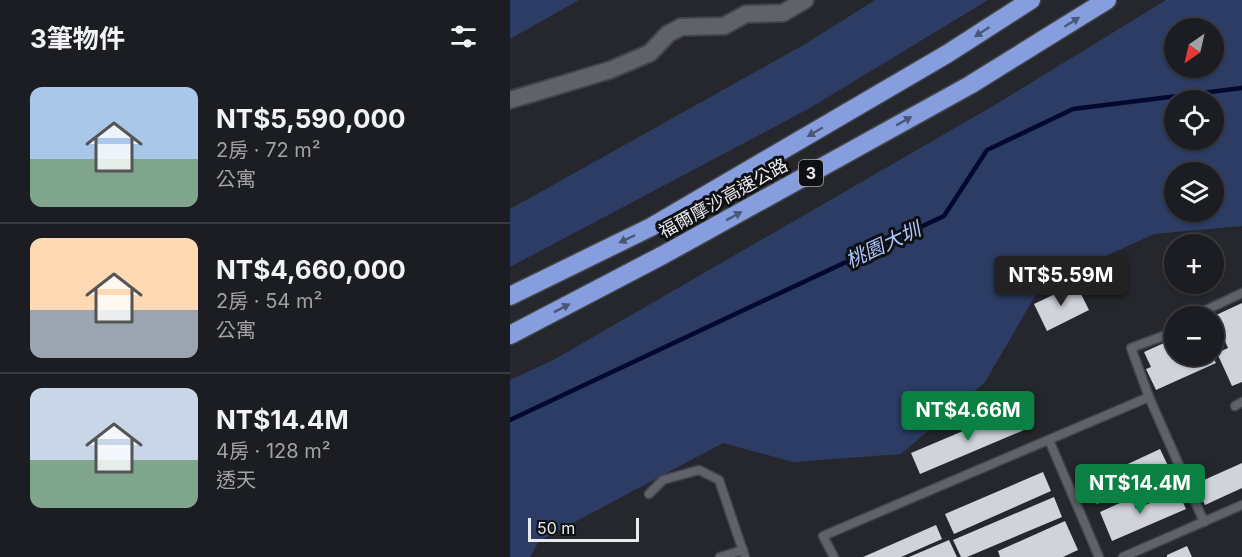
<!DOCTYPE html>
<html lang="zh-TW">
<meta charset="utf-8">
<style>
body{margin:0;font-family:Inter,"Noto Sans TC",sans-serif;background:#292a2f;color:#f1f3f6;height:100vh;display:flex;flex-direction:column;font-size:22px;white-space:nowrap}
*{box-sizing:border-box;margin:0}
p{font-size:20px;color:#a0a2a5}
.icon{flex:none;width:33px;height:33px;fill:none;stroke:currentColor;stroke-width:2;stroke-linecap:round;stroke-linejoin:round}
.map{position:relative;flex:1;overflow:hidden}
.sheet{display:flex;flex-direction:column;background:#1c1d22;width:510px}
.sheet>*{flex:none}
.needle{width:39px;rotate:214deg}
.controls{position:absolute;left:654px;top:18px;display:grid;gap:12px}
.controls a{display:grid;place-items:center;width:60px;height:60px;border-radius:50%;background:#1c1d22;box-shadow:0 2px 4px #0004,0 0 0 2px #3a3b40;font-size:30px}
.scale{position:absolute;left:18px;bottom:15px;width:111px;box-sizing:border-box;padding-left:6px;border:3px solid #e9eaee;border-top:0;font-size:16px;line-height:21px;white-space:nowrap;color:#e9eaee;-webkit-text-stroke:4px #0f1013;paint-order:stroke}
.price{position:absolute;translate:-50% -51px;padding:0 14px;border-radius:6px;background:#0b8043;color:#fff;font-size:20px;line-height:39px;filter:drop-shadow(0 2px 3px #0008)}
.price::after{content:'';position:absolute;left:50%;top:36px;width:18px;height:14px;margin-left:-9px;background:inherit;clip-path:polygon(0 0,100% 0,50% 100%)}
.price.current{background:#222;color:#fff}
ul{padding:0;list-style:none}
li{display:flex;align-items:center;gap:18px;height:150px;padding:0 30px}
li+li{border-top:2px solid #3a3b40}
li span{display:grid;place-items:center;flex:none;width:168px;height:120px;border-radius:12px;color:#555}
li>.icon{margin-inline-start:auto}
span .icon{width:72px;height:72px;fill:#fffc;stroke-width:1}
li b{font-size:26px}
h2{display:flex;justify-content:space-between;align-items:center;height:72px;padding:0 30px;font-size:26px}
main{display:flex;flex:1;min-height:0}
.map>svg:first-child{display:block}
.green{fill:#2c3c65;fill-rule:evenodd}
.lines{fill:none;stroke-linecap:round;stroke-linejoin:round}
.stream{stroke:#03092e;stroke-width:4.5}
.building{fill:#d0d3da}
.lane-casing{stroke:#434449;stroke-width:11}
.street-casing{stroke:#434449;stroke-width:20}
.highway-casing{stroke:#434449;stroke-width:21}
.lane{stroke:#606269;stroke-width:8}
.street{stroke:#606269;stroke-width:16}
.highway{stroke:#869edd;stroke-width:18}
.oneway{fill:#4a5778}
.labels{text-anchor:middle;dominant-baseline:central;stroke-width:6;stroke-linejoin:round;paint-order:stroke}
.shield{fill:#0f1013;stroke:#a8a9ac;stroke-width:1.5}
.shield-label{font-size:16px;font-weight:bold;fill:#e9eaee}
.street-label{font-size:18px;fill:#e9eaee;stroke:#0f1013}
.water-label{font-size:20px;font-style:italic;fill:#aec5fe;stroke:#0f1013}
</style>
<main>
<section class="sheet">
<h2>3筆物件<svg class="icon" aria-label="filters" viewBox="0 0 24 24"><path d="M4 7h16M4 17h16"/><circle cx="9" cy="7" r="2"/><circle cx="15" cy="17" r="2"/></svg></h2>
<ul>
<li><span style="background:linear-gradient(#a9c7e8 60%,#7fa58c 0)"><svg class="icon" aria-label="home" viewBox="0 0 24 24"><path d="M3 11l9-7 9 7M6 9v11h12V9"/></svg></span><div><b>NT$5,590,000</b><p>2房 · 72 m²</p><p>公寓</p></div></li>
<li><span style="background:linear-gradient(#ffd9b3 60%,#9aa5b1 0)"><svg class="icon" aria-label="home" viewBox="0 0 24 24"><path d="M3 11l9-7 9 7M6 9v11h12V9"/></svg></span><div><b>NT$4,660,000</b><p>2房 · 54 m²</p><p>公寓</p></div></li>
<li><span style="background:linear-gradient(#c9d6e8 60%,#7fa58c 0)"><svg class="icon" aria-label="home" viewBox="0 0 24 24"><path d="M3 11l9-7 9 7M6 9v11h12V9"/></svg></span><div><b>NT$14.4M</b><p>4房 · 128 m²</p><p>透天</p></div></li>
</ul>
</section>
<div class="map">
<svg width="732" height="557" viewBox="0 0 732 557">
<rect width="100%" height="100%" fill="#25272d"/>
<g class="green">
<polygon points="0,0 69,0 0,39"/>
<polygon points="365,0 478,0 300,108 0,267 0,209 297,43"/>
<path d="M656 0H732V226L644 234 531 286 475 382 391 454 283 462 213 443 29 541 20 557H0V380L45 359 483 106ZM664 28H704V68H664ZM664 100H704V140H664ZM704 172V212H664V172Z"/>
</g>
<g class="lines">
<polyline class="stream" points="0,420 434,216 477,150 563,109 732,88"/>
</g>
<g class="building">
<polygon points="566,284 579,310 537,331 524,304"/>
<polygon points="732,303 732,382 722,386 707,353 718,348 704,316"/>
<polygon points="654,343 658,352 664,349 664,356 702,356 706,363 646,390 636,369 641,367 634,352"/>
<polygon points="505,409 514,430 410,474 401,453"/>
<polygon points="650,449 660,470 587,504 577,483"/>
<polygon points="732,463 732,488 695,505 685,484"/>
<polygon points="533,472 541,491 444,534 435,514"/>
<polygon points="668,491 676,509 602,541 590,512 621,498 626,509"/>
<polygon points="544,497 552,517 457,557 451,557 443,540"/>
<polygon points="555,521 568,550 553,557 490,557 488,551"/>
<polygon points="426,525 432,539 391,557 353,557"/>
<polygon points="439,540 447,557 399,557"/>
<polygon points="677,546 682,557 657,557 657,555"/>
</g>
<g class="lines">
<g class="lane-casing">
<g id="lane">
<polyline points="692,316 696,310 732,293"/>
<polyline points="664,332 621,348 639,397 694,522"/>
<polyline points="725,406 732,402"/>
<polyline points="539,440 589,557"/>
<polyline points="139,494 153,480 189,470 209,480 235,557"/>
<polyline points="210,557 233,550"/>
<polyline points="324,557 313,536 639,397"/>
<polyline points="613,557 732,505"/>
</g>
</g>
<g class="street-casing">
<polyline id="street" points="0,100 100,70 140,53 158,34 171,27 214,26 236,14 273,13 295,0"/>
</g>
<g class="highway-casing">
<g id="highway">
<polyline points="0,296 141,227 437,54 521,0"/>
<polyline points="0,335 153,255 460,85 597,0"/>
</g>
</g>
<use href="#lane" class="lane"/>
<use href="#street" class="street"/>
<use href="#highway" class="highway"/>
</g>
<defs><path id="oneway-solid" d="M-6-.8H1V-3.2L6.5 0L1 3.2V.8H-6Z" transform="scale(1.5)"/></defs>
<g class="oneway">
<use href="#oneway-solid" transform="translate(562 22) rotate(-32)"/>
<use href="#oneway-solid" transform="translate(472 32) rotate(147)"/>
<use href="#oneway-solid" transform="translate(394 121) rotate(-29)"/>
<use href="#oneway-solid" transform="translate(305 132) rotate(150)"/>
<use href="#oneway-solid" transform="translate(224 216) rotate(-29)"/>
<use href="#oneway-solid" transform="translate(117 239) rotate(154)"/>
<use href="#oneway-solid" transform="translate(52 308) rotate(-27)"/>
</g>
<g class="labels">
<rect class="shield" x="289" y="160" width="24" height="26" rx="4.5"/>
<g class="shield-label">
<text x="301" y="173">3</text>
</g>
<g class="street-label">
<text transform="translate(213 198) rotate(-29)">福爾摩沙高速公路</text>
</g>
<g class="water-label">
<text transform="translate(373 245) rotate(-25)">桃園大圳</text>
</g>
</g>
</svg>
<div class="controls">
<a><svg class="needle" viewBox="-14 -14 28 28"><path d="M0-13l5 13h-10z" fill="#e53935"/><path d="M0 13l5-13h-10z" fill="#a0a2a5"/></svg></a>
<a><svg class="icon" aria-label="locate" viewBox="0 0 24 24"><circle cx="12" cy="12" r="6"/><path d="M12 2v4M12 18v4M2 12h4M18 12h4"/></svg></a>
<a><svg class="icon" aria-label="layers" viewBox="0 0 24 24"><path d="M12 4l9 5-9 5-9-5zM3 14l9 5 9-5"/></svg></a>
<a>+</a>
<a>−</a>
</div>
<div class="scale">50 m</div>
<b class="price current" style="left:551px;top:307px">NT$5.59M</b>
<b class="price" style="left:458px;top:442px">NT$4.66M</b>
<b class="price" style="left:630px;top:515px">NT$14.4M</b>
</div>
</main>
